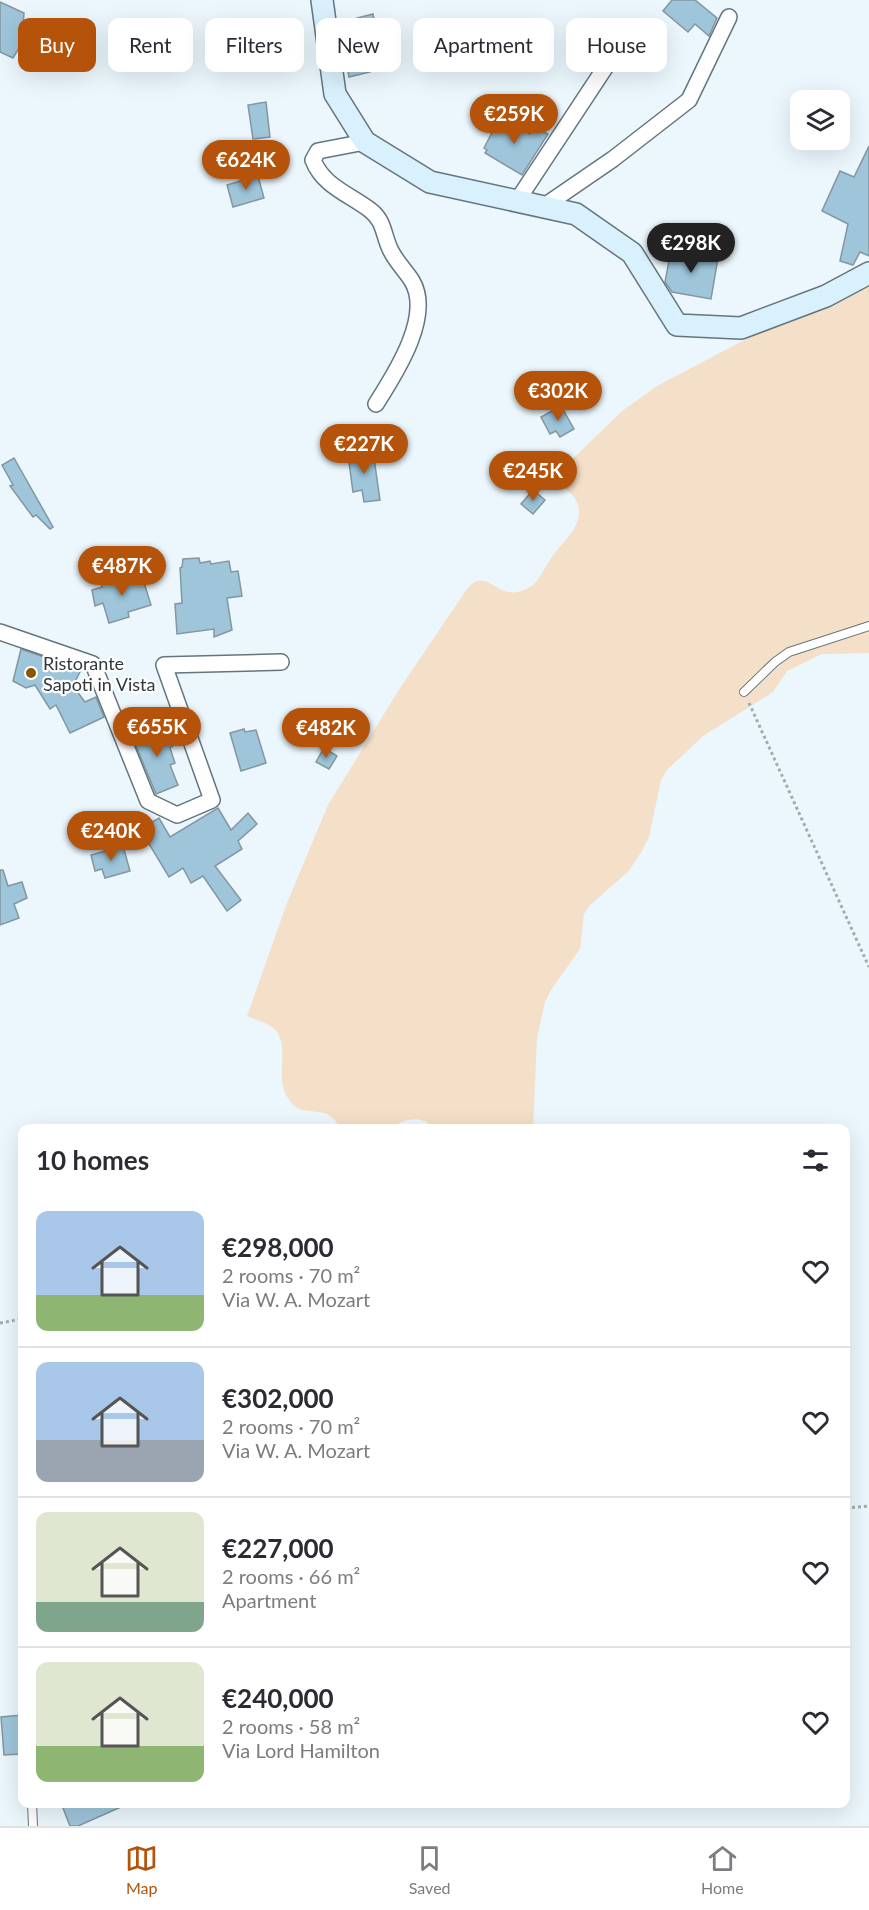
<!DOCTYPE html>
<meta charset="utf-8">
<style>
body{margin:0;font-family:Lato,sans-serif;background:#f2f2f3;color:#2b2b33;height:100vh;display:flex;flex-direction:column;font-size:22px;white-space:nowrap}
*{box-sizing:border-box;margin:0}
p{font-size:20px;color:#7c7c81}
.icon{flex:none;width:33px;height:33px;fill:none;stroke:currentColor;stroke-width:2;stroke-linecap:round;stroke-linejoin:round}
.map{position:relative;flex:1;overflow:hidden}
.details{position:absolute;left:18px;top:1124px;width:832px;height:684px;display:flex;flex-direction:column;background:#fff;border-radius:12px;box-shadow:0 6px 24px #0002}
.details>*{flex:none}
.hud{position:absolute;left:18px;top:18px;width:834px;height:54px;display:flex;gap:12px}
.controls{position:absolute;left:790px;top:90px;display:grid;gap:12px}
.controls a{display:grid;place-items:center;width:60px;height:60px;border-radius:12px;background:#fff;box-shadow:0 6px 24px #0002;font-size:30px}
.price{position:absolute;translate:-50% -51px;padding:0 14px;border-radius:21px;background:#b45309;color:#fff;font-size:20px;line-height:39px;filter:drop-shadow(0 2px 3px #0008)}
.price::after{content:'';position:absolute;left:50%;top:36px;width:18px;height:14px;margin-left:-9px;background:inherit;clip-path:polygon(0 0,100% 0,50% 100%)}
.price.selected{background:#222;color:#fff}
ul{padding:0;list-style:none}
li{display:flex;align-items:center;gap:18px;height:150px;padding:0 18px}
li+li{border-top:2px solid #e1e1e2}
li span{display:grid;place-items:center;flex:none;width:168px;height:120px;border-radius:12px;color:#555}
li>.icon{margin-inline-start:auto}
span .icon{width:72px;height:72px;fill:#fffc;stroke-width:1}
li b{font-size:26px}
h2{display:flex;justify-content:space-between;align-items:center;height:72px;padding:0 18px;font-size:26px}
.pill{padding:0 21px;border-radius:12px;background:#fff;box-shadow:0 6px 24px #0002;font-size:21px;line-height:54px}
.pill.selected{background:#b45309;color:#fff}
.dock{display:flex;justify-content:space-around;align-items:center;height:84px;border-top:2px solid #e1e1e2;background:#fff;font-size:16px;color:#7c7c81}
.dock a{display:grid;justify-items:center;gap:3px}
.dock .selected{color:#b45309}
.map>svg:first-child{display:block}
.green{fill:#f4dfc8}
.building{fill:#9ec5da;stroke:#84969f;stroke-width:1.5}
.lines{fill:none;stroke-linecap:round;stroke-linejoin:round}
.lane-casing{stroke:#64757e;stroke-width:10}
.street-casing{stroke:#64757e;stroke-width:18}
.secondary-casing{stroke:#64757e;stroke-width:24}
.path{stroke:#a2acb1;stroke-width:3;stroke-dasharray:3 3;stroke-linecap:butt}
.lane{stroke:#fff;stroke-width:8}
.street{stroke:#fff;stroke-width:15}
.secondary{stroke:#d8f1fd;stroke-width:21}
.poi-dot{fill:#8a5701;stroke:#fff;stroke-width:2}
.labels{text-anchor:middle;dominant-baseline:central;stroke-width:4.5;stroke-linejoin:round;paint-order:stroke}
.poi-label{font-size:18px;fill:#31383c;stroke:#fff;text-anchor:start}
</style>
<div class="map">
<svg width="869" height="1826" viewBox="0 0 869 1826">
<rect width="100%" height="100%" fill="#ebf7fd"/>
<path class="green" d="M869 285V653L822 654 787 671 773 692 703 736 667 770 661 780 649 837 643 849 629 871 590 905 584 914 580 949 551 990 545 1002 537 1038 533 1128H433C423 1115 404 1118 392 1128H340C327 1101 303 1120 290 1101 271 1076 294 1045 272 1027 265 1022 255 1020 247 1016L287 903 328 805 400 688 465 592C485 564 495 597 517 592 523 591 530 588 534 584 541 577 546 565 552 557 562 542 584 526 578 505 575 493 561 487 552 479L622 411 657 386 752 336 822 309Z"/>
<g class="building">
<polygon points="672,0 695,0 717,18 709,36 695,24 688,32 663,11"/>
<polygon points="0,2 24,13 22,43 13,58 0,52"/>
<polygon points="373,14 379,44 385,43 389,63 369,67 370,72 349,77 340,28 358,24 357,18"/>
<polygon points="266,102 270,137 253,139 248,105"/>
<polygon points="499,119 505,123 506,120 530,134 533,127 548,134 522,175 485,153 487,150 484,148"/>
<polygon points="869,146 869,256 860,252 853,265 840,261 848,224 822,211 840,171 854,177"/>
<polygon points="258,176 264,198 233,207 227,185"/>
<polygon points="671,250 718,258 711,299 672,292 665,282"/>
<polygon points="561,406 574,429 560,437 556,431 550,434 541,417"/>
<polygon points="373,451 380,500 364,502 362,490 353,492 348,455"/>
<polygon points="14,458 53,527 50,529 36,515 33,517 10,486 13,485 2,465"/>
<polygon points="533,490 545,500 533,514 521,504"/>
<polygon points="199,558 200,563 210,561 211,564 229,561 231,572 238,571 242,596 227,598 232,630 214,637 214,629 177,634 175,604 182,603 180,568 182,567 183,559"/>
<polygon points="141,573 151,605 128,612 129,617 109,623 103,603 95,606 92,590 102,587 101,583 116,578 117,581"/>
<polygon points="21,649 81,670 73,686 85,702 96,697 104,717 70,733 56,705 50,709 35,685 26,688 13,681"/>
<polygon points="154,724 155,737 170,733 173,746 170,748 175,763 170,765 178,785 156,794 136,746 141,744 136,729"/>
<polygon points="244,729 245,732 256,730 266,763 241,771 230,733"/>
<polygon points="324,748 337,756 329,769 316,762"/>
<polygon points="218,808 231,830 248,813 257,824 238,841 242,849 215,866 241,900 227,911 203,876 191,883 183,868 169,877 140,829 159,818 170,837"/>
<polygon points="123,846 130,871 105,878 102,869 95,871 91,855"/>
<polygon points="0,870 3,870 8,886 22,882 27,898 14,904 19,918 0,925"/>
<polygon points="22,1715 22,1754 4,1755 1,1717"/>
<polygon points="61,1803 130,1803 78,1826 70,1826"/>
</g>
<g class="lines">
<g class="lane-casing">
<g id="lane">
<polyline points="744,692 775,662 789,652 869,626"/>
<polyline points="32,1803 33,1826"/>
</g>
</g>
<g class="street-casing">
<g id="street">
<path d="M365 142 318 151 313 160C323 186 349 194 370 210 385 221 383 236 391 251 397 263 406 271 412 281 433 316 395 374 376 404"/>
<polyline points="517,201 622,42"/>
<polyline points="543,207 613,159 689,100 729,17"/>
<polyline points="0,632 93,664 148,801 177,815 212,800 164,665 281,662"/>
</g>
</g>
<g class="secondary-casing">
<polyline id="secondary" points="322,0 335,94 365,142 430,182 576,214 632,253 677,325 741,328 826,296 869,273"/>
</g>
<g class="path">
<polyline points="749,703 869,967"/>
<polyline points="0,1323 22,1319"/>
<polyline points="846,1508 869,1506"/>
</g>
<use href="#lane" class="lane"/>
<use href="#street" class="street"/>
<use href="#secondary" class="secondary"/>
</g>
<circle class="poi-dot" cx="31" cy="673" r="6"/>
<g class="labels">
<g class="poi-label">
<text x="43" y="663">Ristorante<tspan x="43" dy="21">Sapoti in Vista</tspan></text>
</g>
</g>
</svg>
<div class="controls">
<a><svg class="icon" aria-label="layers" viewBox="0 0 24 24"><path d="M12 4l9 5-9 5-9-5zM3 14l9 5 9-5"/></svg></a>
</div>
<b class="price" style="left:514px;top:145px">€259K</b>
<b class="price" style="left:246px;top:191px">€624K</b>
<b class="price selected" style="left:691px;top:274px">€298K</b>
<b class="price" style="left:558px;top:422px">€302K</b>
<b class="price" style="left:364px;top:475px">€227K</b>
<b class="price" style="left:533px;top:502px">€245K</b>
<b class="price" style="left:122px;top:597px">€487K</b>
<b class="price" style="left:157px;top:758px">€655K</b>
<b class="price" style="left:326px;top:759px">€482K</b>
<b class="price" style="left:111px;top:862px">€240K</b>
<div class="hud">
<a class="pill selected">Buy</a>
<a class="pill">Rent</a>
<a class="pill">Filters</a>
<a class="pill">New</a>
<a class="pill">Apartment</a>
<a class="pill">House</a>
</div>
<section class="details">
<h2>10 homes<svg class="icon" aria-label="filters" viewBox="0 0 24 24"><path d="M4 7h16M4 17h16"/><circle cx="9" cy="7" r="2"/><circle cx="15" cy="17" r="2"/></svg></h2>
<ul>
<li><span style="background:linear-gradient(#a9c7e8 70%,#8fb573 0)"><svg class="icon" aria-label="home" viewBox="0 0 24 24"><path d="M3 11l9-7 9 7M6 9v11h12V9"/></svg></span><div><b>€298,000</b><p>2 rooms · 70 m²</p><p>Via W. A. Mozart</p></div><svg class="icon" aria-label="heart" viewBox="0 0 24 24"><path d="M12 20l-8-8c-3-5 5-10 8-4 3-6 11-1 8 4z"/></svg></li>
<li><span style="background:linear-gradient(#a9c7e8 65%,#9aa5b1 0)"><svg class="icon" aria-label="home" viewBox="0 0 24 24"><path d="M3 11l9-7 9 7M6 9v11h12V9"/></svg></span><div><b>€302,000</b><p>2 rooms · 70 m²</p><p>Via W. A. Mozart</p></div><svg class="icon" aria-label="heart" viewBox="0 0 24 24"><path d="M12 20l-8-8c-3-5 5-10 8-4 3-6 11-1 8 4z"/></svg></li>
<li><span style="background:linear-gradient(#dfe7d0 75%,#7fa58c 0)"><svg class="icon" aria-label="home" viewBox="0 0 24 24"><path d="M3 11l9-7 9 7M6 9v11h12V9"/></svg></span><div><b>€227,000</b><p>2 rooms · 66 m²</p><p>Apartment</p></div><svg class="icon" aria-label="heart" viewBox="0 0 24 24"><path d="M12 20l-8-8c-3-5 5-10 8-4 3-6 11-1 8 4z"/></svg></li>
<li><span style="background:linear-gradient(#dfe7d0 70%,#8fb573 0)"><svg class="icon" aria-label="home" viewBox="0 0 24 24"><path d="M3 11l9-7 9 7M6 9v11h12V9"/></svg></span><div><b>€240,000</b><p>2 rooms · 58 m²</p><p>Via Lord Hamilton</p></div><svg class="icon" aria-label="heart" viewBox="0 0 24 24"><path d="M12 20l-8-8c-3-5 5-10 8-4 3-6 11-1 8 4z"/></svg></li>
</ul>
</section>
</div>
<nav class="dock">
<a class="selected"><svg class="icon" aria-label="map" viewBox="0 0 24 24"><path d="M3 6l6-2 6 2 6-2v14l-6 2-6-2-6 2zM9 4v14M15 6v14"/></svg>Map</a>
<a><svg class="icon" aria-label="saved" viewBox="0 0 24 24"><path d="M7 4h10v16l-5-4-5 4z"/></svg>Saved</a>
<a><svg class="icon" aria-label="home" viewBox="0 0 24 24"><path d="M3 11l9-7 9 7M6 9v11h12V9"/></svg>Home</a>
</nav>
